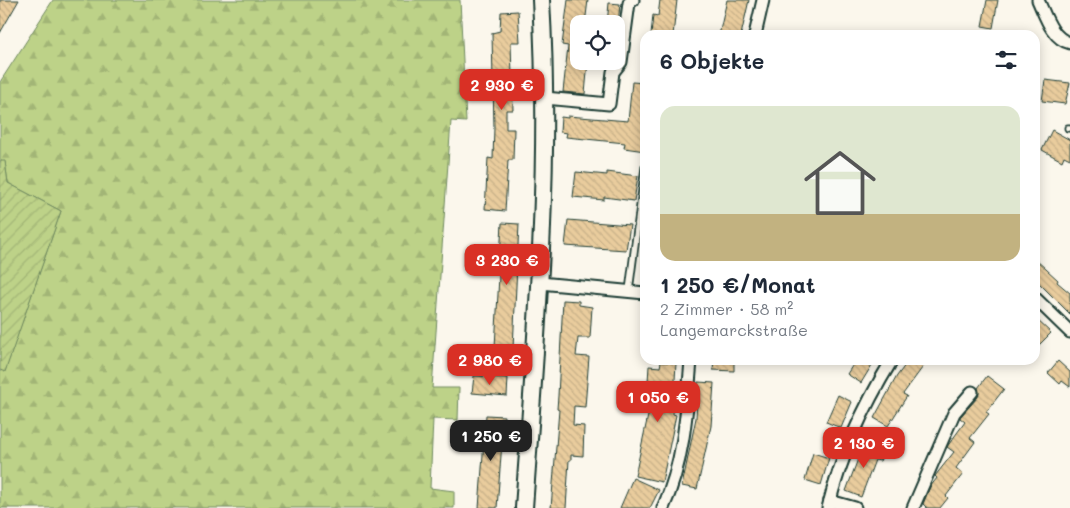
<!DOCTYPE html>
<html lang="de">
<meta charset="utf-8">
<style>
body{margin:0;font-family:Mali,sans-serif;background:#f6f6f7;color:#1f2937;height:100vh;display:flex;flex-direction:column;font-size:19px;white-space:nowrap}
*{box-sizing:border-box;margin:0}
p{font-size:16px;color:#747a83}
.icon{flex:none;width:28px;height:28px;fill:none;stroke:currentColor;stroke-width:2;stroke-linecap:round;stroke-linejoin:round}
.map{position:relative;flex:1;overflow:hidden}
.drawer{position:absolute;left:640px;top:30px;width:400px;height:335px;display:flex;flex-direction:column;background:#fff;border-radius:15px;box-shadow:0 2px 12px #0003}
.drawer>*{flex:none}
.buttons{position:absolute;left:570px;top:15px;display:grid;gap:10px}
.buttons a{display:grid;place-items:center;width:55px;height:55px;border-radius:10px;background:#fff;box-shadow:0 2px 12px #0003;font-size:25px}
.price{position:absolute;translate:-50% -42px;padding:0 11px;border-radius:10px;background:#d93025;color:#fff;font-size:16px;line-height:32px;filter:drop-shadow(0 1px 2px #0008)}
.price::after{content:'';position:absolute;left:50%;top:30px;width:15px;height:11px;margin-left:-8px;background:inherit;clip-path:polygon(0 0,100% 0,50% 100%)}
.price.current{background:#222;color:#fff}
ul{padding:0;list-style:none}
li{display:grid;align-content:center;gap:10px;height:265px;padding:0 20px}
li+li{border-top:1px solid #e0e1e3}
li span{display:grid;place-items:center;height:155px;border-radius:15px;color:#555}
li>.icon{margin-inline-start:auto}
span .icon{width:90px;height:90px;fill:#fffc;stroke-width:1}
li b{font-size:21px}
h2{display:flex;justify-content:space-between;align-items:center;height:60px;padding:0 20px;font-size:21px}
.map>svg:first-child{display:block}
.forest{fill:url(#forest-firs);stroke:#6e885e}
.garden{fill:url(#garden-furrows);stroke:#6e885e}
.building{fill:url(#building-back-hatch);stroke:#1f3d34}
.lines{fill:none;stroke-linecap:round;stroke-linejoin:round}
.lane-casing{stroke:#1f3d34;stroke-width:9}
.street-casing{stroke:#1f3d34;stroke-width:15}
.secondary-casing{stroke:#1f3d34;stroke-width:20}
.lane{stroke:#fbf7ec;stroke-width:5.5}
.street{stroke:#fbf7ec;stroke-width:11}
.secondary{stroke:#fbf7ec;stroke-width:16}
</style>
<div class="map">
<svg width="1070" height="508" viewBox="0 0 1070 508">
<defs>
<pattern id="forest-firs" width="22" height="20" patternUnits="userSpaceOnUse" patternTransform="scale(1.25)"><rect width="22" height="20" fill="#bdd288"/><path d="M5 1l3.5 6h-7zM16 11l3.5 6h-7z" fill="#a2b576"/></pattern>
<pattern id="garden-furrows" width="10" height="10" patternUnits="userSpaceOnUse" patternTransform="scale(1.25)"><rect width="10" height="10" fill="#bdd288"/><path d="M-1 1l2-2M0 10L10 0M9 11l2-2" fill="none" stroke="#a2b576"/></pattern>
<pattern id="building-back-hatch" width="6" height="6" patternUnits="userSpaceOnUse" patternTransform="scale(1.25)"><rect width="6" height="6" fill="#e9cc9d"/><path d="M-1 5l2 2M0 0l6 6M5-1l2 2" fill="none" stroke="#c7b088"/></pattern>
</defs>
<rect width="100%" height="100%" fill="#fbf7ec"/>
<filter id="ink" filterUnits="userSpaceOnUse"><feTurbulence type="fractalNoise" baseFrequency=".02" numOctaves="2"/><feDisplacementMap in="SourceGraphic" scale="10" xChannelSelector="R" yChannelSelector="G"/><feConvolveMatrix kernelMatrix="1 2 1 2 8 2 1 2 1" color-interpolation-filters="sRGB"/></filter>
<g filter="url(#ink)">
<polygon class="forest" points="53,0 460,0 466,122 451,121 432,388 459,388 458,420 433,419 430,488 454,491 454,508 0,508 0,370 5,371 61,211 8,183 5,162 0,161 0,82"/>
<polygon class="garden" points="0,161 5,161 8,183 61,211 5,372 0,370"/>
<g class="building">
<polygon points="0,0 19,0 0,33"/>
<polygon points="568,0 588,0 585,24 579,24 579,61 588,61 585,94 563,92 568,46 562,45"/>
<polygon points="660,0 677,0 673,35 651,35 653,15 658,16"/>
<polygon points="727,0 749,0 741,35 719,35"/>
<polygon points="987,0 998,0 993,28 982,26"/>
<polygon points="609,3 620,4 618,24 607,24"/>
<polygon points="518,11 520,42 511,42 513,110 506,110 506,129 514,129 513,160 508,160 505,211 485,209 488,158 493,159 494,128 492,33 500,31 501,12"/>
<polygon points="1045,80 1070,83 1065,104 1042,101"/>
<polygon points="632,82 645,83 645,151 624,148 625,143 566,137 567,133 560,132 561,117 568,118 568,116 628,121"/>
<polygon points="1052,130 1070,140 1070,159 1064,156 1062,161 1042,150"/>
<polygon points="576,172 607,175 607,172 638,176 634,201 604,197 604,200 573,197"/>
<polygon points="568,220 630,225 626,250 565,246"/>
<polygon points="502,223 519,224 513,348 495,347"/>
<polygon points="1035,259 1058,280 1057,282 1070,293 1070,314 1035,279"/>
<polygon points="563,300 579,301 579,305 592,307 590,338 578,338 576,356 589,357 585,407 574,406 573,425 584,426 583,456 571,455 571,460 569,460 566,508 551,508 559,410 557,409 558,396"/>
<polygon points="1035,318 1051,333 1035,349"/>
<polygon points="714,360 734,360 734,371 713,370"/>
<polygon points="856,360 875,360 861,383 847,374"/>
<polygon points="909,360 928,360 903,394 907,396 888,426 874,418 897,376"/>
<polygon points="1058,361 1070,372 1070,387 1062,381 1060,384 1048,373"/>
<polygon points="661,362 676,363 673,414 676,415 662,482 635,476 652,397 647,397 649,366 660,367"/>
<polygon points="474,376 508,378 507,396 472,393"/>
<polygon points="987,376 1004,389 986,412 989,414 970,438 975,442 956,468 963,474 946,496 948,498 940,508 927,508 923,504 930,487 937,478 935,476 954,452 947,447 949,444 965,422 960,418 960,417 978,397 979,393 978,388"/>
<polygon points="698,382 714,383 711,426 697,489 682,486 696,418"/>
<polygon points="838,395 852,402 841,428 826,422"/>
<polygon points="486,415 504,416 497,508 479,508"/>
<polygon points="864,443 885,450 880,461 875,460 861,497 846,491"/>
<polygon points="813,453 829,458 821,485 805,480"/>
<polygon points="633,478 659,490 650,508 620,508"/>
</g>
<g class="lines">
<g class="lane-casing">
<g id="lane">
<polyline points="1068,128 1070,128"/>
<polyline points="629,291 645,167"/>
</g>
</g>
<g class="street-casing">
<g id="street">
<path d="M1038 0C1045 15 1052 39 1070 43"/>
<polyline points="755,35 763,0"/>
<polyline points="545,98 609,104 613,72 621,62 629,3 633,0"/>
<polyline points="540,283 645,293"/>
<polyline points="1035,298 1070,332"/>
<polyline points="830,501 855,508"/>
<path d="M663 508C684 462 687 410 691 360"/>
<path d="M828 508C841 455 864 406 892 360"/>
<polyline points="913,508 954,413 972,392"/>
</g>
</g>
<g class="secondary-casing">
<path id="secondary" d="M524 508C536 339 551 170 541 0"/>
</g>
<use href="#lane" class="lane"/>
<use href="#street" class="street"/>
<use href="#secondary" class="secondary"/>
</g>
</g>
</svg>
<div class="buttons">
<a><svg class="icon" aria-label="locate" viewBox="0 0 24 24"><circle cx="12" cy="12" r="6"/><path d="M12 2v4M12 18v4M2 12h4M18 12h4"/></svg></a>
</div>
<b class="price" style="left:502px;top:111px">2 930 €</b>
<b class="price" style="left:507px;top:286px">3 230 €</b>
<b class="price" style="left:490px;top:386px">2 980 €</b>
<b class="price" style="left:658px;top:423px">1 050 €</b>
<b class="price current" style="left:491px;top:462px">1 250 €</b>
<b class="price" style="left:864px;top:469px">2 130 €</b>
<section class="drawer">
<h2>6 Objekte<svg class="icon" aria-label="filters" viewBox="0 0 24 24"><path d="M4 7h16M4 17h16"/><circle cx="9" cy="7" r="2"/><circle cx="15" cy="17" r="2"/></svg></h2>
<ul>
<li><span style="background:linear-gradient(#dfe7d0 70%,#c2b280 0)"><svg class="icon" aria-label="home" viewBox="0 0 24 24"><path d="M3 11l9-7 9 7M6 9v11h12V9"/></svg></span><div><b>1 250 €/Monat</b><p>2 Zimmer · 58 m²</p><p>Langemarckstraße</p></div></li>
</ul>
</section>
</div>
